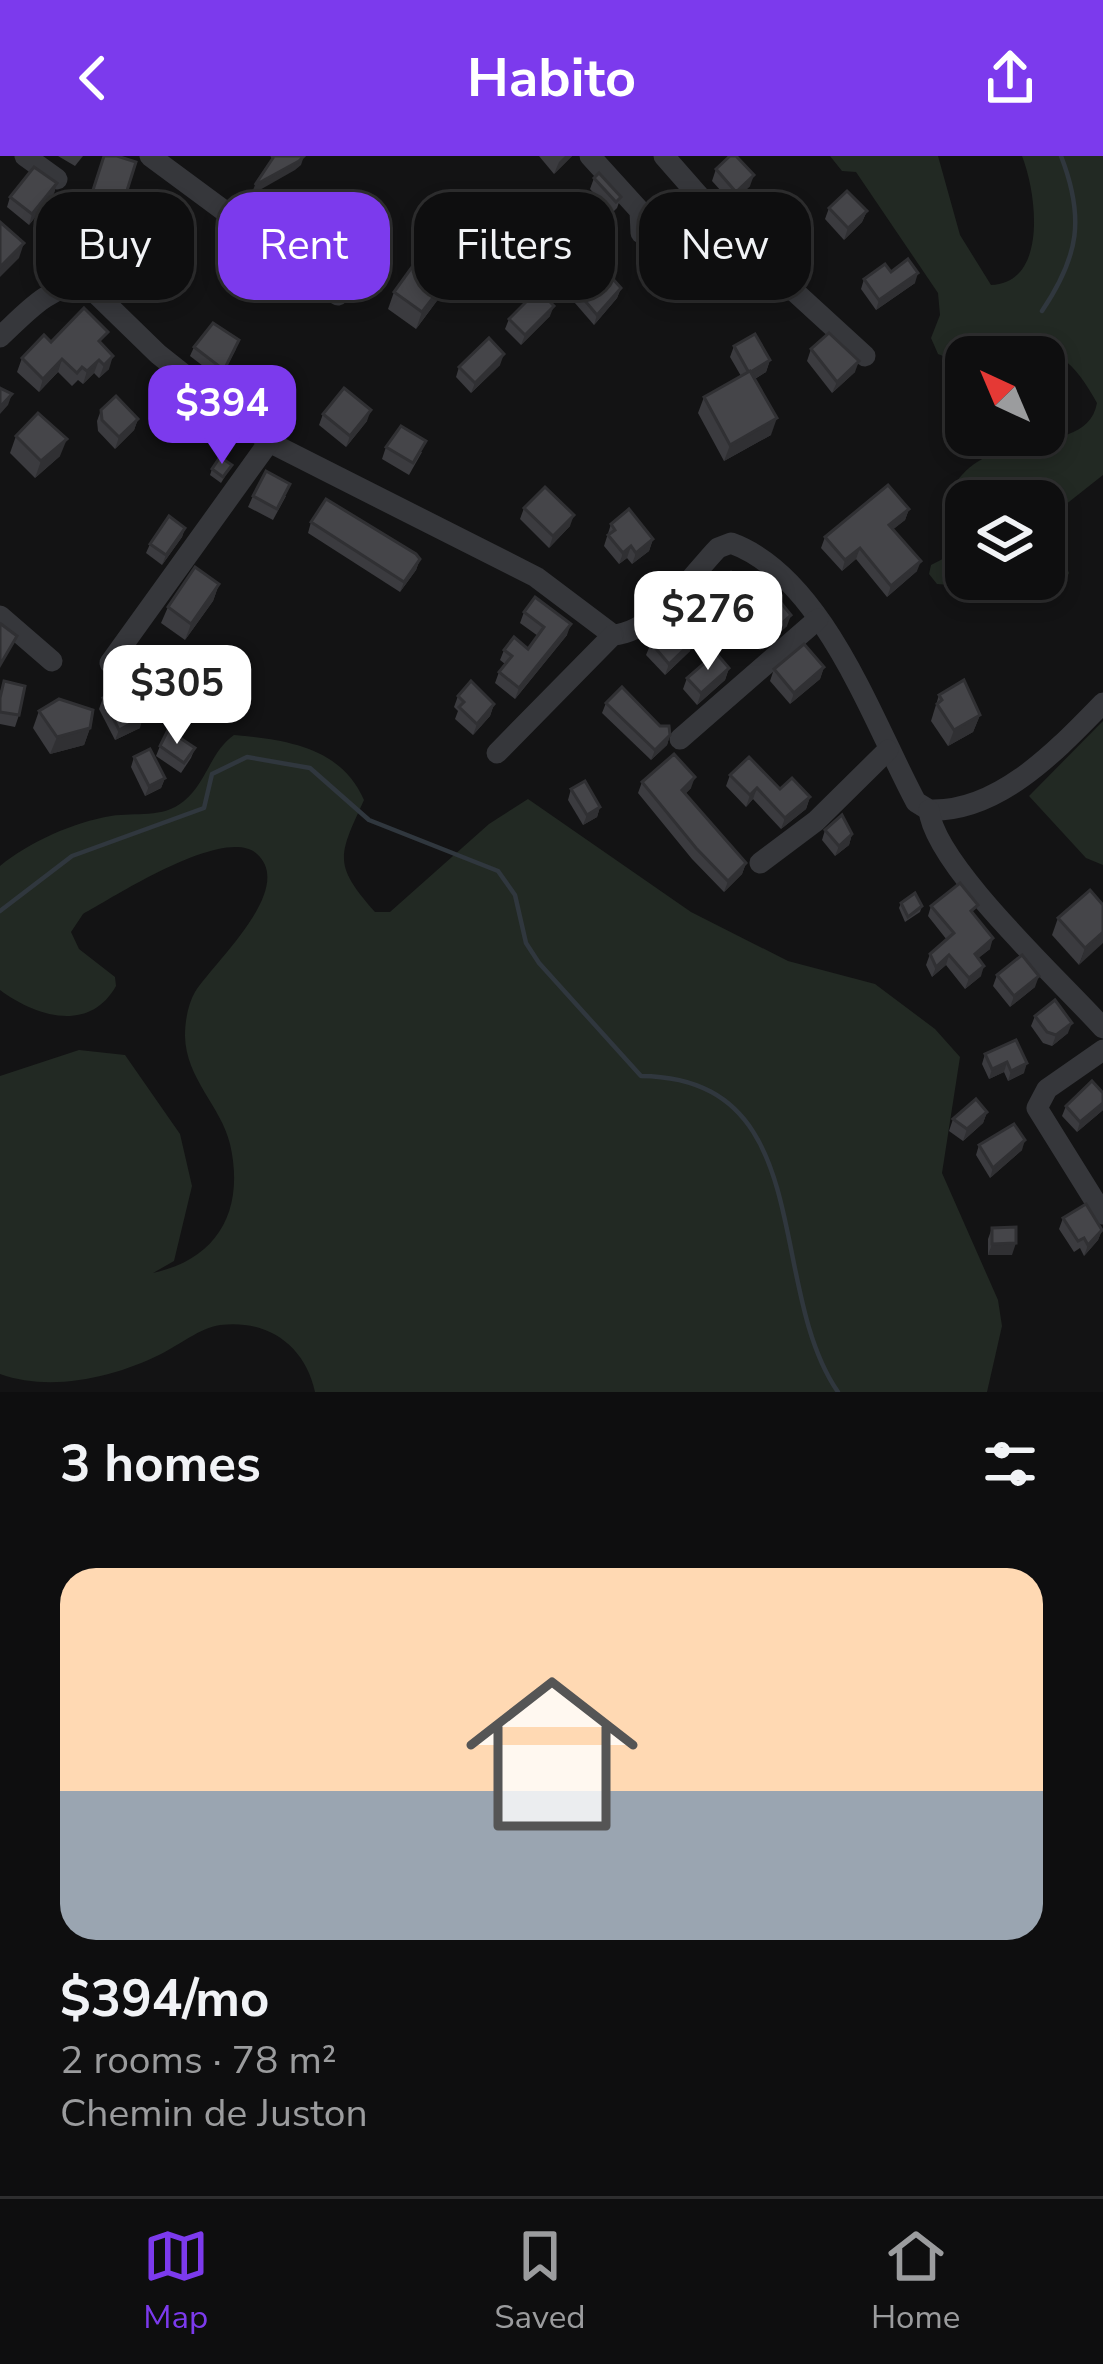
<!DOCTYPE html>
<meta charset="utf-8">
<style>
body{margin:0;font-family:"Nunito Sans",sans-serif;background:#1c1c1d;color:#f1f3f6;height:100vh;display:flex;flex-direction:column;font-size:45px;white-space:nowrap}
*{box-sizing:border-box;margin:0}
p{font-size:39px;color:#9b9c9e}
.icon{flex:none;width:66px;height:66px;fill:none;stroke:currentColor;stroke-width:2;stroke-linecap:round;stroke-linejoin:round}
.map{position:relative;height:1236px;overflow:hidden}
.sheet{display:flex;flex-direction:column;background:#0e0e0f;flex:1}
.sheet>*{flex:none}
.top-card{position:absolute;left:36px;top:36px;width:1032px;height:108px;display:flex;gap:24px}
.needle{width:78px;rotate:316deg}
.controls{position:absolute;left:945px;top:180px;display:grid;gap:24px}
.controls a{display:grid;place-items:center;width:120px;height:120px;border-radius:24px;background:#0e0e0f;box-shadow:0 6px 18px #0003,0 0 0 3px #2e2e2f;font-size:60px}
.price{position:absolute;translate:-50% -102px;padding:0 27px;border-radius:24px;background:#fff;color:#222;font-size:39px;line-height:78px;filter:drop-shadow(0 3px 6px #0008)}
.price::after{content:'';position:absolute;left:50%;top:72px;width:36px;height:27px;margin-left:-18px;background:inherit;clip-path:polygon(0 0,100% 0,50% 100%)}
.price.active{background:#7c3aed;color:#fff}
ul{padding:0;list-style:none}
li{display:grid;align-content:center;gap:24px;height:636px;padding:0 60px}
li span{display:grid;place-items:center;height:372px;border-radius:36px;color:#555}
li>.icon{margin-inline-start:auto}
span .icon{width:216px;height:216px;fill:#fffc;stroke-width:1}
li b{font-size:51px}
h2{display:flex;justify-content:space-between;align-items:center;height:144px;padding:0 60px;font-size:51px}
.chip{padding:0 42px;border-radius:36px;background:#0e0e0f;box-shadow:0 6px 18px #0003,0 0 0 3px #2e2e2f;font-size:42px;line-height:108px}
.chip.active{background:#7c3aed;color:#fff}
header{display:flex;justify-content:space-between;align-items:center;height:156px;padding:0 60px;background:#7c3aed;color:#fff;font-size:54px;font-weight:700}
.tabs{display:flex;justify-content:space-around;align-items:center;height:168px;border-top:3px solid #2e2e2f;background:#0e0e0f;font-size:33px;color:#9b9c9e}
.tabs a{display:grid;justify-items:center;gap:6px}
.tabs .active{color:#7c3aed}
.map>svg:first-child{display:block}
.green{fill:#222923}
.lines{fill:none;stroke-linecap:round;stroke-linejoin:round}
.stream{stroke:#30373e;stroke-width:4.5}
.minor{stroke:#36373b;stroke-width:21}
.wall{fill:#3b3b3f}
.shaded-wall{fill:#303033}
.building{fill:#454549;stroke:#303033;stroke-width:3}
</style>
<header><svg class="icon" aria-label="back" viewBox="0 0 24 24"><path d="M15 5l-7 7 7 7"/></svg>Habito<svg class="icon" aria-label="share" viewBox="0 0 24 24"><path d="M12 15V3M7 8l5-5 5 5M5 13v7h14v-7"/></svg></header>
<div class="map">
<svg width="1103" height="1236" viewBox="0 0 1103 1236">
<rect width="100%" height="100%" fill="#131314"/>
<g class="green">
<path d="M830 0H938L960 79 991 129C1048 127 1037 38 1022 0H1103V319L1060 353 1052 376 1069 417 1059 436 1040 445 1017 434 937 428 929 418 931 409 966 391V423H1044V345H967L958 338 957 325C998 269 1087 302 1097 247 1041 143 1001 225 938 198L931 182 940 159 938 137 856 16 842 15Z"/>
<polygon points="1103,565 1103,709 1086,702 1029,640"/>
<path d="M234 579C286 584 341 591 364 644 338 701 333 708 375 756H390L489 668 528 643 691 756 788 805 875 828 935 873 960 901 942 1017 998 1144 1002 1170 987 1236H315C305 1189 267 1163 220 1169 200 1172 179 1189 161 1198 113 1222 50 1236 0 1218V920L79 894 125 899 180 978 192 1030 174 1105 153 1117C219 1103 245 1053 230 988 221 950 186 923 185 880 185 865 188 848 195 836 214 806 296 733 257 698 225 669 116 740 83 758L71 776 79 793 115 821 116 830C89 878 35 860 0 834V710C29 686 74 666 111 660 136 656 162 663 184 645 207 626 210 596 234 579Z"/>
</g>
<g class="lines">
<g class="stream">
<path d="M1042 155C1079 100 1085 62 1061 0"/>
<path d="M0 755 72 700 204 652 212 618 247 601 310 612 369 664 498 715 515 739 526 787 539 807 641 920C820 922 764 1129 838 1236"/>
</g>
<g class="minor">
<polyline points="25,0 57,23"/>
<polyline points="150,0 338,139"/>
<polyline points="590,0 640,55 641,77"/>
<polyline points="664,0 735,81 865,200"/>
<path d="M0 181C26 157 48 130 85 127L158 198 269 286 536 421 613 479C655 476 690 421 718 392L731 387C823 420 873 566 916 646L929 654C999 657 1058 593 1103 547"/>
<polyline points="0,460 52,505"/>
<polyline points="110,507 269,286"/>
<polyline points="680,583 818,463"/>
<polyline points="497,597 613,479"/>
<path d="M929 654C934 709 1062 826 1103 872"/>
<polyline points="760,707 816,665 888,594"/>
<polyline points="1103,894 1047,933 1037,952 1103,1058"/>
</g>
</g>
<g class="wall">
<polygon points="58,0 83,0 75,10"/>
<polygon points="104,0 136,6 118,61 87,51"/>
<polygon points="539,0 572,0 554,18"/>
<polygon points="716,13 750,30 732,47 712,25"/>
<polygon points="594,22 621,41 617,52 612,57 590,33"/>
<polygon points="57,27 54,37 29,69 7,51 10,41"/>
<polygon points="829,52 867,55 862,66 844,84 825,63"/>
<polygon points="316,69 353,80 340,99 312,80"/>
<polygon points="716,89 765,129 749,145 710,105"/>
<polygon points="559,114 621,132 617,142 594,169 555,124"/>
<polygon points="891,116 915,127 876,154 861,133 864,123"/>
<polygon points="449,121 442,138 416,173 388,153 394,136"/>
<polygon points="550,160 521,189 505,173 509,163"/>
<polygon points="51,186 103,189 109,213 99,222 94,217 83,228 78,224 72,230 58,216 39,236 17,216 22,202"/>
<polygon points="734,190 770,204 766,216 755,223 771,279 724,305 698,257 704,241 741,220 730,201"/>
<polygon points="194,191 236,193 220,223 190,200"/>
<polygon points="811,193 855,216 832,237 807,205"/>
<polygon points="500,209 471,237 456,221 459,211"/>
<polygon points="101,254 138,263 134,274 115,293 98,275 97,265"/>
<polygon points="323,258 367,265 346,291 319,269"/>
<polygon points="16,280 60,300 35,322 10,297"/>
<polygon points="386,291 422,296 409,319 382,303"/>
<polygon points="232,309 221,327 210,319 212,313"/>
<polygon points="253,340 286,340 273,364 248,351"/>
<polygon points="524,352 570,370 549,392 520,363"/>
<polygon points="909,353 905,364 893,373 917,415 887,441 856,403 842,415 821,392 825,381"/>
<polygon points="311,366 420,403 416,414 400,436 308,377"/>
<polygon points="611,368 653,383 649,395 632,408 627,402 619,408 604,390"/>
<polygon points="185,372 182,381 162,409 146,397 150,388"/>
<polygon points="219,428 213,445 185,484 161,467 168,451"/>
<polygon points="749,435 746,444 717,471 699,452 702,443"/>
<polygon points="524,456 567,479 515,543 495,527 499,516 505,508 500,504 504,494 528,493 538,480 520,467"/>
<polygon points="750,466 787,470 760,494 746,478"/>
<polygon points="651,487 690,495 665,519 646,499"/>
<polygon points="824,511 820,523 790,548 770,525 774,513"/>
<polygon points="729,512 725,524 697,549 683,533 687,522"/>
<polygon points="4,525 19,559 15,571 0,568 0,536"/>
<polygon points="939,539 980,559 973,576 948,590 931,565"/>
<polygon points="458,540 494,548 490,560 473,579 455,563 458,555 454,551"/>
<polygon points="103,542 123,544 140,572 115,584 99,553"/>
<polygon points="606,547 670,579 667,589 651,604 602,557"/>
<polygon points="39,555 90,572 84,589 50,598 33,572"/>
<polygon points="160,590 195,592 191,602 181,617 156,600"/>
<polygon points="134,601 165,622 161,632 145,640 131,611"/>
<polygon points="730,619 810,641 806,653 781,673 753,643 746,651 726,630"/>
<polygon points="642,626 691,632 685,638 746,707 742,718 724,736 692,703 638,637"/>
<polygon points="571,633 600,651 597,661 583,669 568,644"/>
<polygon points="825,674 852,678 849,689 835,700 822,684"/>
<polygon points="901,747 922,750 920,756 905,766 899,752"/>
<polygon points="1103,749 1079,809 1052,779 1058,762"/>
<polygon points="931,750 974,759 990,793 978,802 981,820 965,833 946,809 932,821 926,809 930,798 947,784 928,760"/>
<polygon points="997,819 1035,831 1010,851 993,830"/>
<polygon points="1035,860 1068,877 1052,890 1043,887 1031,870"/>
<polygon points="1016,884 1024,917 1008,925 1004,916 989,923 982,908 985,898"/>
<polygon points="1103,937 1103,954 1077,976 1062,960 1066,950"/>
<polygon points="987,956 983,967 963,985 949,975 953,963"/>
<polygon points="979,989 1022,994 990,1022 976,999"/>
<polygon points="1063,1062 1102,1074 1098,1084 1084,1100 1080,1092 1074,1096 1059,1073"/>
<polygon points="992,1072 1012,1099 988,1099 988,1083"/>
</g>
<g class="shaded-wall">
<polygon points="304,0 301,9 295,14 251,39 255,29"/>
<polygon points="565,0 572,0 554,18 559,6"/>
<polygon points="754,19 750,30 732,47 736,36"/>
<polygon points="57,27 54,37 29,69 32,58"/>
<polygon points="867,55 862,66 844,84 848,72"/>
<polygon points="24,87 19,102 0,121 0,111"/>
<polygon points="771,113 765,129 749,145 755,128"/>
<polygon points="918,117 915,127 876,154 879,144"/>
<polygon points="449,121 442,138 416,173 422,156"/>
<polygon points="621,132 617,142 594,169 597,159"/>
<polygon points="554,150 550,160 521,189 525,179"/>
<polygon points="504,198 500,209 471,237 475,227"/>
<polygon points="113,200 109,213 99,222 104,209"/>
<polygon points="62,203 58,216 39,236 43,223"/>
<polygon points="99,204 94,217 83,228 87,215"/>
<polygon points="770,204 766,216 745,228 749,217"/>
<polygon points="859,205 855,216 832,237 837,226"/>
<polygon points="12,238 8,249 0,258 0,251"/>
<polygon points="371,254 367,265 346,291 350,280"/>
<polygon points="777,262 771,279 724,305 730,289"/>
<polygon points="138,263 134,274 115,293 119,281"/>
<polygon points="67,283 60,300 35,322 41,305"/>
<polygon points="909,353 905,364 885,380 889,369"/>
<polygon points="574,359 570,370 549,392 553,380"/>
<polygon points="185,372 182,381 162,409 166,399"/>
<polygon points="653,383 649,395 632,408 636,397"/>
<polygon points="631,390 627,402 619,408 623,397"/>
<polygon points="860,392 856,403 842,415 845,404"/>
<polygon points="420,403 416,414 400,436 404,426"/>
<polygon points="921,405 917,415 887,441 891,430"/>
<polygon points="219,428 213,445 185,484 191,468"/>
<polygon points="749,435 746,444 717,471 720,462"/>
<polygon points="791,459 787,470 760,494 764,483"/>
<polygon points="571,468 567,479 515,543 519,532"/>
<polygon points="695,483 690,495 665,519 669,508"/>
<polygon points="824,511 820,523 790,548 794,537"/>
<polygon points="729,512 725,524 697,549 701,537"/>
<polygon points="494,548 490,560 473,579 477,568"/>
<polygon points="980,559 973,576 948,590 954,574"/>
<polygon points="143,561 140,572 115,584 119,574"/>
<polygon points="90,572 84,589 50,598 57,581"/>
<polygon points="670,579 667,589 651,604 655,594"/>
<polygon points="695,621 691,632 678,645 682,634"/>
<polygon points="165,622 161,632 145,640 149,630"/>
<polygon points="757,632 753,643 746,651 750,639"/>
<polygon points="810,641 806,653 781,673 785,662"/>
<polygon points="600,651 597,661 583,669 587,659"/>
<polygon points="852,678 849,689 835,700 839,690"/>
<polygon points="746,707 742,718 724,736 728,725"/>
<polygon points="1103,776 1103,787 1079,809 1085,792"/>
<polygon points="993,782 990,793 971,808 975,798"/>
<polygon points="949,799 946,809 932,821 936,811"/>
<polygon points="984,810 981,820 965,833 969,822"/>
<polygon points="1039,820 1035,831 1010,851 1014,840"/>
<polygon points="1072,867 1068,877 1052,890 1056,879"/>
<polygon points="1007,906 1004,916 989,923 992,913"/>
<polygon points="1027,907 1024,917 1008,925 1011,915"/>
<polygon points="1103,947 1103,954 1077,976 1080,966"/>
<polygon points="987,956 983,967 963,985 967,973"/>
<polygon points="1025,984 1022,994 990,1022 993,1012"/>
<polygon points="1102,1074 1098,1084 1084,1100 1088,1089"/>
<polygon points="1016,1087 1012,1099 988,1099 992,1088"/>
</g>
<g class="building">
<polygon points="104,0 117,0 136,6 124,44 93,34"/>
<polygon points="272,0 304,0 299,5 255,29 273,2"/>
<polygon points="730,0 736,0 754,19 736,36 716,13"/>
<polygon points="34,11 57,27 32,58 10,41"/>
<polygon points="599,17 621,41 616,46 594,22"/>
<polygon points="847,35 867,55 848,72 829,52"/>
<polygon points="333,45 356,70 343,89 316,69"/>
<polygon points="0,66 24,87 0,111"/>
<polygon points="730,75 771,113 755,128 716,89"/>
<polygon points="587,94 621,132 597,159 559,114"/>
<polygon points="420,100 449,121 422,156 394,136"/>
<polygon points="908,103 918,117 879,144 864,123 885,108 891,116"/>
<polygon points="538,134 554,150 525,179 509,163"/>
<polygon points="84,152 108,176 99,185 113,200 104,209 99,204 87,215 82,211 77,217 62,203 43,223 22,202 44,179 51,186"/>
<polygon points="213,167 239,184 224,214 194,191"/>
<polygon points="829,177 859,205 837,226 811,193"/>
<polygon points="755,178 770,204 749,217 734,190"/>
<polygon points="489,182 504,198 475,227 459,211"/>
<polygon points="750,215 777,262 730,289 704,241"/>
<polygon points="0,232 12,238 0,251"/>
<polygon points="344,232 371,254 350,280 323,258"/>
<polygon points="116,240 138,263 119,281 102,264 101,254"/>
<polygon points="38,257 67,283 41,305 16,280"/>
<polygon points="401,270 426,285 413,307 386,291"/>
<polygon points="220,301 232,309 223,321 212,313"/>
<polygon points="266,315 290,328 277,353 253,340"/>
<polygon points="888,329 909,353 889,369 921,405 891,430 860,392 845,404 825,381"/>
<polygon points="545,331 574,359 553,380 524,352"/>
<polygon points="326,343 416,398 420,403 404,426 311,366"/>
<polygon points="629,353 653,383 636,397 631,390 623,397 608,379 615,374 611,368"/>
<polygon points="169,360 185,372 166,399 150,388"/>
<polygon points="195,411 219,428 191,468 168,451"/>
<polygon points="731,416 749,435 720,462 702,443"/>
<polygon points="535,441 571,468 519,532 499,516 512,500 504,494 514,481 528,493 544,471 524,456"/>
<polygon points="777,442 791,459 764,483 750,466"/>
<polygon points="678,464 695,483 669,508 651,487"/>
<polygon points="1,468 17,480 0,509 0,470"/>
<polygon points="804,488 824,511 794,537 774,513"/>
<polygon points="716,497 729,512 701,537 687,522"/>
<polygon points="964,524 980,559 954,574 937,548 942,544 939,539"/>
<polygon points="4,525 25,530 19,559 0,556 0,542"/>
<polygon points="471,525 494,548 477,568 459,551 464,546 458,540"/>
<polygon points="622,531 660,570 669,570 670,579 655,594 606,547"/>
<polygon points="118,534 123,544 132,539 143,561 119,574 103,542"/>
<polygon points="59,543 93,554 90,572 57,581 39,555"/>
<polygon points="168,574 195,592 184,607 160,590"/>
<polygon points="150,593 165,622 149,630 134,601"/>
<polygon points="674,598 695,621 682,634 746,707 728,725 696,692 642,626"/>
<polygon points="749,601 780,633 792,622 810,641 785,662 757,632 750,639 730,619"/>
<polygon points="585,625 600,651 587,659 571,633"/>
<polygon points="842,659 852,678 839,690 825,674"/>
<polygon points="960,727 978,749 971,755 993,782 975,798 984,810 969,822 949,799 936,811 930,798 954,777 931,750"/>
<polygon points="1090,734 1103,749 1103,776 1085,792 1058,762"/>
<polygon points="915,737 922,750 908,761 901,747"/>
<polygon points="1022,799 1039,820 1014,840 997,819"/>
<polygon points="1055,844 1072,867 1056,879 1047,876 1035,860"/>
<polygon points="1016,884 1027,907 1011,915 1007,906 992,913 985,898"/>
<polygon points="1092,925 1103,937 1103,947 1080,966 1066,950"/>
<polygon points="976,943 987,956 967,973 953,963"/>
<polygon points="1014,968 1025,984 993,1012 979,989"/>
<polygon points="1086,1048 1102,1074 1088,1089 1084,1082 1078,1085 1063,1062"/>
<polygon points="1016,1071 1016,1087 992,1088 992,1072"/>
</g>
</svg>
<div class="controls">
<a><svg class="needle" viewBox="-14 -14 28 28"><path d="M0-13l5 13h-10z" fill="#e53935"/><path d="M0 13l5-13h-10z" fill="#9b9c9e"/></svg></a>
<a><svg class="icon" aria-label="layers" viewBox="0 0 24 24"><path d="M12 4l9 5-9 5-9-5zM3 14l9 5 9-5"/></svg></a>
</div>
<b class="price active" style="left:222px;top:311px">$394</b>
<b class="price" style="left:708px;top:517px">$276</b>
<b class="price" style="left:177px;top:591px">$305</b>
<div class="top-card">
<a class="chip">Buy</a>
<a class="chip active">Rent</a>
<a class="chip">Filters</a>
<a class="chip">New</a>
</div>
</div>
<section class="sheet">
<h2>3 homes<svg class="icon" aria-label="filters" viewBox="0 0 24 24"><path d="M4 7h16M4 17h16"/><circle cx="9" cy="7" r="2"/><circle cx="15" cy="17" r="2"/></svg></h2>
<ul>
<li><span style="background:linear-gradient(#ffd9b3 60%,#9aa5b1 0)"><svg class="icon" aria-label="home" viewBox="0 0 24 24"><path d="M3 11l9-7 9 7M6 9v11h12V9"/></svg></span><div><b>$394/mo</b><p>2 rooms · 78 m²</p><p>Chemin de Juston</p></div></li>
</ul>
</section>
<nav class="tabs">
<a class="active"><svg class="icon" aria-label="map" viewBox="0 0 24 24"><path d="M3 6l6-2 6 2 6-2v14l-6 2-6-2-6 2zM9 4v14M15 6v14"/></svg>Map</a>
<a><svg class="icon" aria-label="saved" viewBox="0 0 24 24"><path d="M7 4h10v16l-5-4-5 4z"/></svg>Saved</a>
<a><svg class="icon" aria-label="home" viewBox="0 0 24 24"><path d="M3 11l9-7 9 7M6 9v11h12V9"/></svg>Home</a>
</nav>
